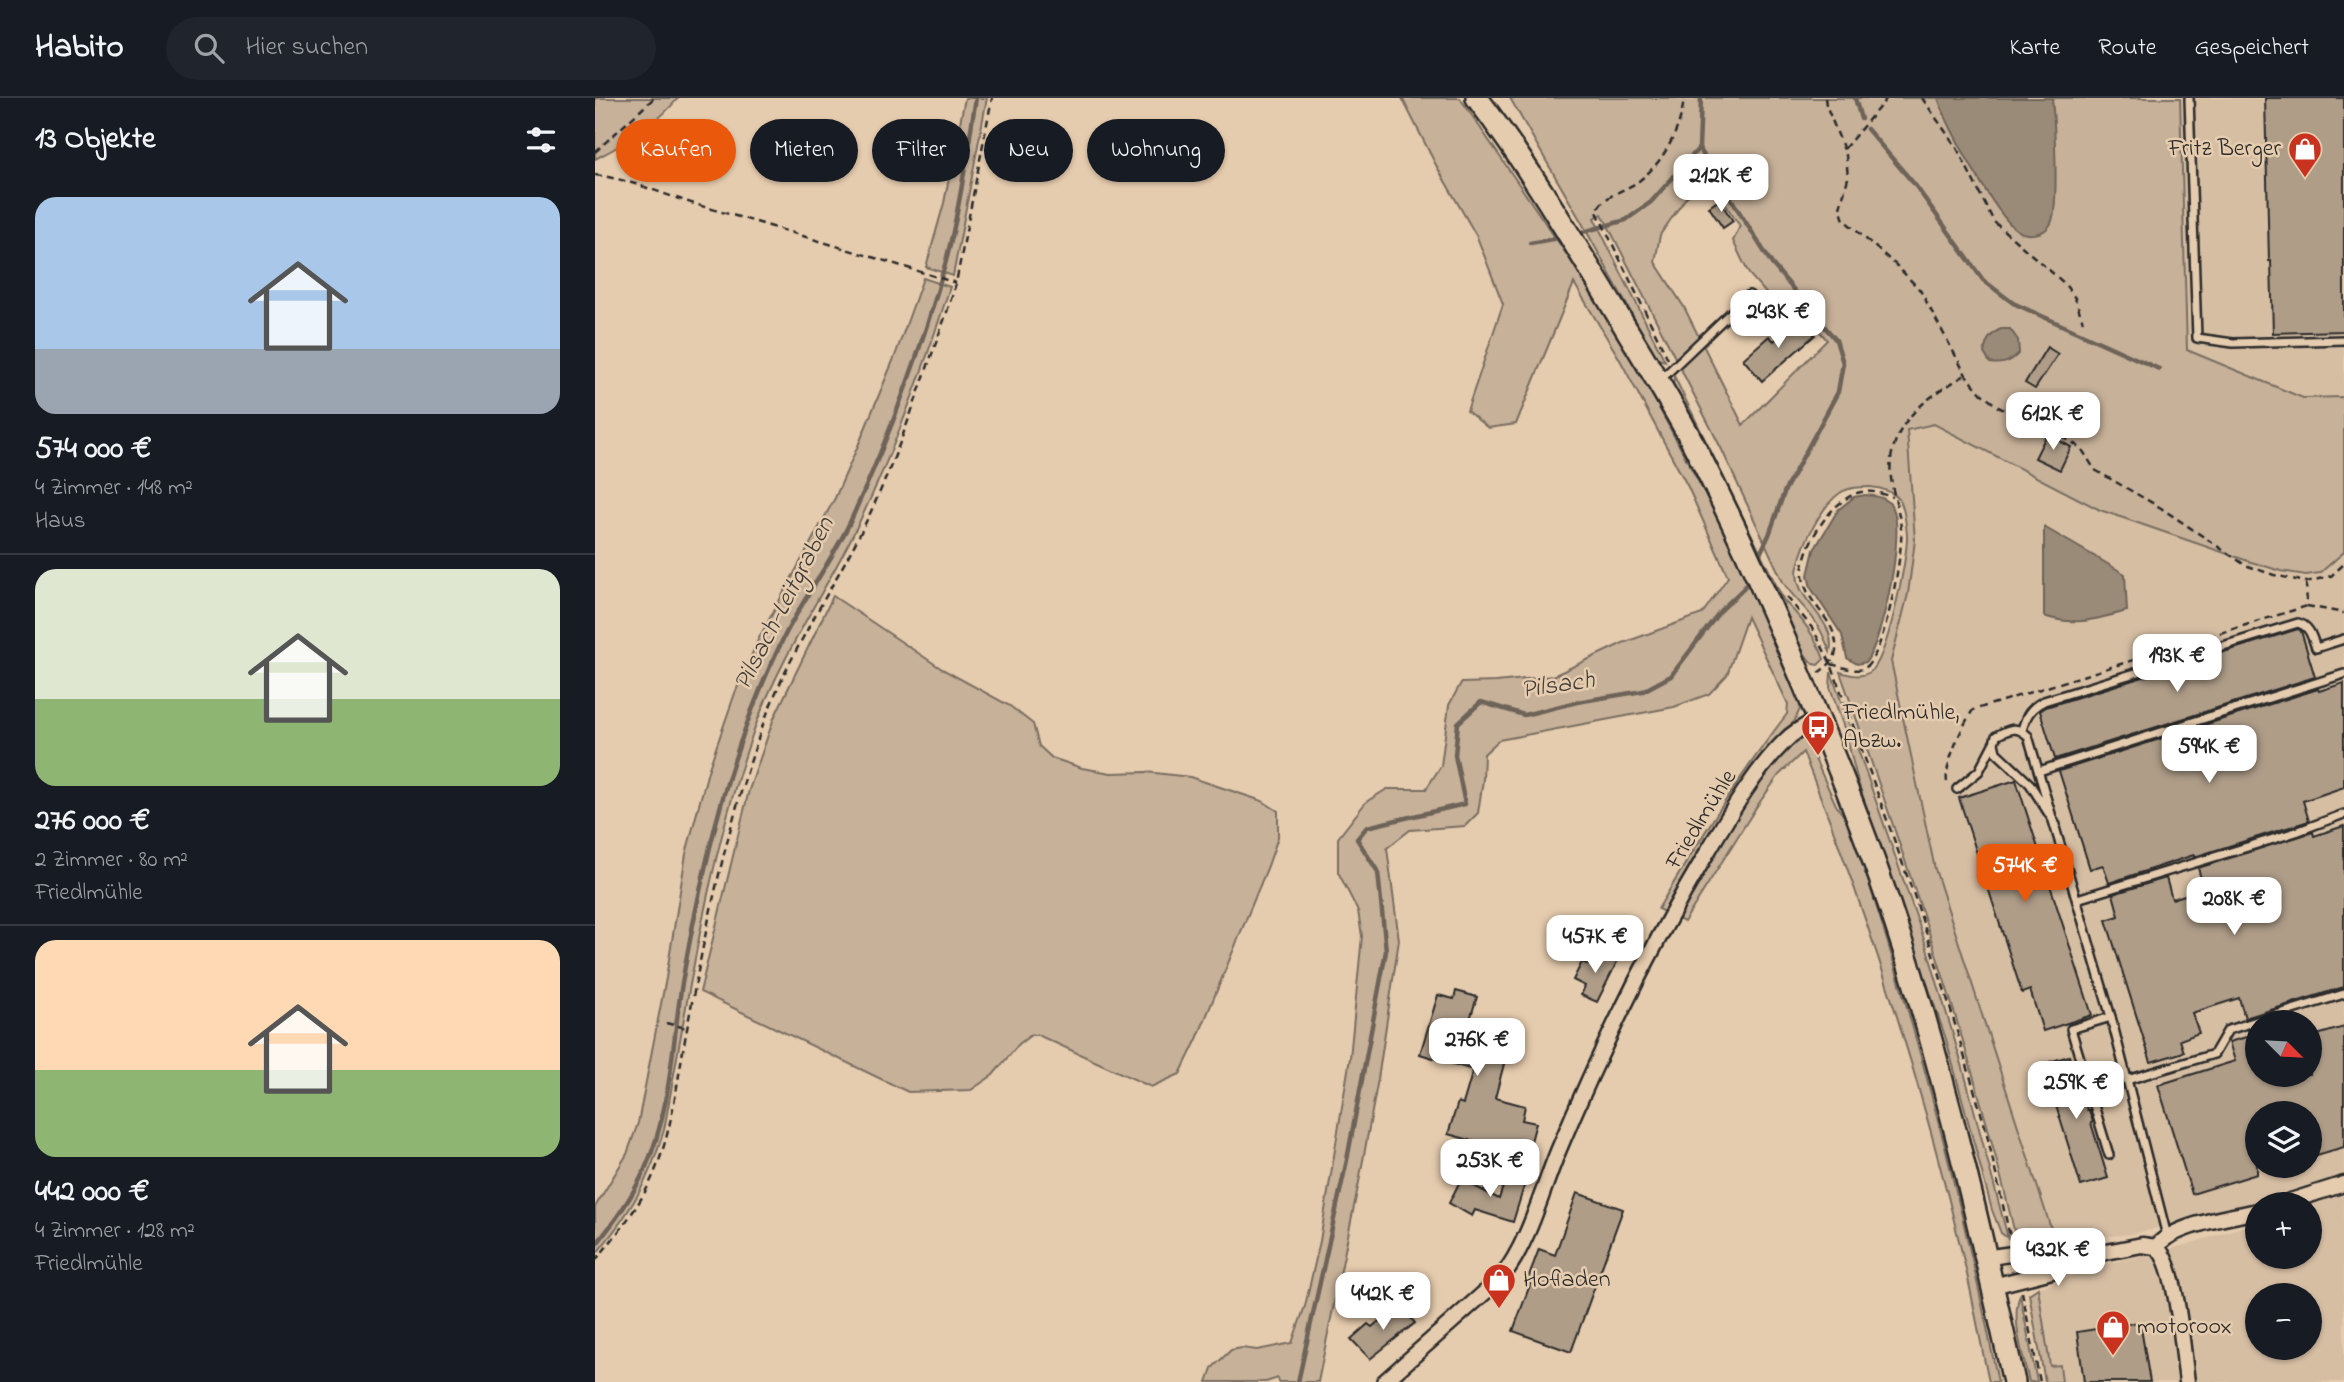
<!DOCTYPE html>
<html lang="de">
<meta charset="utf-8">
<style>
body{margin:0;font-family:"Indie Flower",sans-serif;background:#20242c;color:#f1f3f6;height:100vh;display:flex;flex-direction:column;font-size:26px;white-space:nowrap}
*{box-sizing:border-box;margin:0}
p{font-size:23px;color:#9ea1a6}
.icon{flex:none;width:38px;height:38px;fill:none;stroke:currentColor;stroke-width:2;stroke-linecap:round;stroke-linejoin:round}
.map{position:relative;flex:1;overflow:hidden}
.panel{display:flex;flex-direction:column;background:#171b24;width:595px}
.panel>*{flex:none}
.banner{position:absolute;left:21px;top:21px;width:665px;height:63px;display:flex;gap:14px}
.needle{width:46px;rotate:114deg}
.buttons{position:absolute;left:1650px;top:912px;display:grid;gap:14px}
.buttons a{display:grid;place-items:center;width:77px;height:77px;border-radius:50%;background:#171b24;box-shadow:0 2px 5px #0004;font-size:35px}
.price{position:absolute;translate:-50% -60px;padding:0 16px;border-radius:14px;background:#fff;color:#222;font-size:23px;line-height:46px;filter:drop-shadow(0 2px 4px #0008)}
.price::after{content:'';position:absolute;left:50%;top:42px;width:21px;height:16px;margin-left:-10px;background:inherit;clip-path:polygon(0 0,100% 0,50% 100%)}
.price.on{background:#ea580c;color:#fff}
ul{padding:0;list-style:none}
li{display:grid;align-content:center;gap:14px;height:371px;padding:0 35px}
li+li{border-top:2px solid #363941}
li span{display:grid;place-items:center;height:217px;border-radius:21px;color:#555}
li>.icon{margin-inline-start:auto}
span .icon{width:126px;height:126px;fill:#fffc;stroke-width:1}
li b{font-size:30px}
h2{display:flex;justify-content:space-between;align-items:center;height:84px;padding:0 35px;font-size:30px}
.chip{padding:0 24px;border-radius:32px;background:#171b24;box-shadow:0 2px 5px #0004;font-size:24px;line-height:63px}
.chip.on{background:#ea580c;color:#fff}
header{display:flex;align-items:center;gap:42px;box-sizing:border-box;height:98px;padding:0 35px;background:#171b24;border-bottom:2px solid #363941}
header strong{font-size:33px}
nav{display:flex;gap:38px;margin-inline-start:auto;font-size:24px}
.search{width:490px;height:63px;background:#20242c;display:flex;align-items:center;gap:18px;box-sizing:border-box;padding:0 24px;border-radius:38px;color:#9ea1a6;font-size:26px}
main{display:flex;flex:1;min-height:0}
.map>svg:first-child{display:block}
.built{fill:#d6bea3;fill-rule:evenodd}
.green{fill:#c7b199;stroke:#796e62;stroke-width:2;fill-rule:evenodd}
.water{fill:#9a8a78;stroke:#6e6459;stroke-width:2}
.lines{fill:none;stroke-linecap:round;stroke-linejoin:round}
.stream{stroke:#6e6459;stroke-width:4.5}
.building{fill:#af9d88;stroke:#2b2b2b;stroke-width:2}
.lane-casing{stroke:#2b2b2b;stroke-width:12}
.street-casing{stroke:#2b2b2b;stroke-width:19}
.primary-casing{stroke:#2b2b2b;stroke-width:26}
.path{stroke:#2b2b2b;stroke-width:2.5;stroke-dasharray:7 5;stroke-linecap:butt}
.lane{stroke:#e6ccae;stroke-width:7}
.street{stroke:#e6ccae;stroke-width:14}
.primary{stroke:#e6ccae;stroke-width:21}
.labels{text-anchor:middle;dominant-baseline:central;stroke-width:5;stroke-linejoin:round;paint-order:stroke}
.poi-label{font-size:24px;fill:#2b2b2b;stroke:#e6ccae;text-anchor:start}
.street-label{font-size:24px;fill:#2b2b2b;stroke:#e6ccae}
.water-label{font-size:26px;font-style:italic;fill:#413e3a;stroke:#e6ccae}
</style>
<header>
<strong>Habito</strong>
<div class="search"><svg class="icon" aria-label="search" viewBox="0 0 24 24"><circle cx="10" cy="10" r="6"/><path d="M15 15l6 6"/></svg>Hier suchen</div>
<nav><a>Karte</a><a>Route</a><a>Gespeichert</a></nav>
</header>
<main>
<section class="panel">
<h2>13 Objekte<svg class="icon" aria-label="filters" viewBox="0 0 24 24"><path d="M4 7h16M4 17h16"/><circle cx="9" cy="7" r="2"/><circle cx="15" cy="17" r="2"/></svg></h2>
<ul>
<li><span style="background:linear-gradient(#a9c7e8 70%,#9aa5b1 0)"><svg class="icon" aria-label="home" viewBox="0 0 24 24"><path d="M3 11l9-7 9 7M6 9v11h12V9"/></svg></span><div><b>574 000 €</b><p>4 Zimmer · 148 m²</p><p>Haus</p></div></li>
<li><span style="background:linear-gradient(#dfe7d0 60%,#8fb573 0)"><svg class="icon" aria-label="home" viewBox="0 0 24 24"><path d="M3 11l9-7 9 7M6 9v11h12V9"/></svg></span><div><b>276 000 €</b><p>2 Zimmer · 80 m²</p><p>Friedlmühle</p></div></li>
<li><span style="background:linear-gradient(#ffd9b3 60%,#8fb573 0)"><svg class="icon" aria-label="home" viewBox="0 0 24 24"><path d="M3 11l9-7 9 7M6 9v11h12V9"/></svg></span><div><b>442 000 €</b><p>4 Zimmer · 128 m²</p><p>Friedlmühle</p></div></li>
</ul>
</section>
<div class="map">
<svg width="1749" height="1284" viewBox="0 0 1749 1284">
<rect width="100%" height="100%" fill="#e6ccae"/>
<filter id="ink" filterUnits="userSpaceOnUse"><feTurbulence type="fractalNoise" baseFrequency=".0143" numOctaves="2"/><feDisplacementMap in="SourceGraphic" scale="14" xChannelSelector="R" yChannelSelector="G"/><feConvolveMatrix kernelMatrix="1 2 1 2 8 2 1 2 1" color-interpolation-filters="sRGB"/></filter>
<g filter="url(#ink)">
<g class="built">
<polygon points="1585,0 1749,0 1749,299 1708,300 1592,252"/>
<path d="M1339 326 1505 412 1653 463 1686 473 1711 477 1743 462 1749 454V1076L1604 1120 1538 1136 1460 1143 1340 771 1296 562 1313 496 1320 442 1312 331ZM1662 924H1715V976H1662ZM1662 1015H1715V1068H1662Z"/>
<path d="M1749 1095V1284H1467L1465 1268 1455 1269 1443 1190 1515 1165 1594 1146 1662 1124V1158H1715V1106ZM1662 1197H1715V1250H1662Z"/>
</g>
<g class="green">
<path d="M0 0H83C62 27 30 46 0 61Z"/>
<polygon points="370,0 392,0 358,178 331,169 349,105"/>
<path d="M807 0H865L985 176 1017 225 1054 291 1126 426 1170 523 1206 609 1199 624 1132 711 1069 814 1063 811C1103 744 1144 678 1192 616L1193 606 1152 519 1132 577 1114 596 1079 609 904 642 889 656 888 682 883 715 870 728 815 732 792 750 804 842 783 981 764 1084 723 1284H684L683 1280 671 1284H612L617 1270 636 1252 647 1250 662 1252 697 1245 710 1208 725 1143 755 960 767 838 763 813 743 774V740L771 704 792 691H831L846 668 854 607 866 585 901 584 958 578 1028 545 1107 516 1133 479 1093 389 1024 260 979 185 921 326 893 330 872 313 908 206 882 139 842 69Z"/>
<path d="M915 0H1585L1592 252 1708 300 1749 299V454L1725 475 1711 477 1686 473 1653 463 1505 412 1339 326 1312 332 1320 442 1313 496 1296 563 1340 771 1460 1143 1422 1145C1377 950 1311 763 1245 574 1255 577 1265 580 1275 574 1292 564 1313 459 1312 437 1311 427 1310 410 1304 401 1297 393 1286 390 1276 389 1265 389 1254 389 1245 395 1226 408 1208 446 1203 468 1195 502 1243 520 1235 554 1230 541 1225 529 1217 519 1207 506 1196 497 1188 484L1127 352 1007 116 999 120 1070 263 1063 261 1057 253 987 125ZM1117 87 1145 128 1138 143 1154 176 1190 217 1203 207 1232 242 1148 327 1089 209 1060 164 1065 137 1092 98Z"/>
<path d="M328 180 355 189C327 276 292 374 249 454 218 512 183 567 160 629 113 759 94 896 69 1032 54 1084 35 1115 0 1157V1109L32 1056 43 1025 71 880 91 756 113 673 140 595 163 542 240 400 265 343 300 258Z"/>
<path d="M1079 278 1189 503C1207 520 1220 537 1229 561L1223 567 1218 566C1203 553 1194 518 1185 499 1152 427 1115 357 1078 287Z"/>
<polygon points="238,498 347,571 415,608 438,626 444,648 457,660 487,670 516,675 551,674 595,679 667,703 683,713 683,739 673,768 602,941 585,976 556,989 443,937 436,937 424,946 398,977 376,992 313,994 105,894 154,692 179,620"/>
<polygon points="1236,574 1331,847 1368,970 1413,1140 1406,1135 1397,1112 1351,941 1263,684 1250,633 1235,589"/>
<path d="M1210 639 1241 707 1255 727C1316 909 1366 1095 1403 1284H1394C1385 1243 1378 1200 1368 1159 1327 987 1274 818 1208 654L1184 677 1162 708 1089 824 1081 820C1099 789 1180 641 1210 639Z"/>
<polygon points="1443,1190 1455,1268 1465,1267 1467,1284 1450,1284 1434,1196"/>
<path d="M1425 1197 1442 1284H1434C1429 1260 1415 1220 1425 1197Z"/>
</g>
<g class="water">
<path d="M1343 0H1457C1459 20 1465 114 1455 127 1449 137 1431 139 1422 132 1400 117 1352 27 1343 0Z"/>
<path d="M1406 231H1415L1423 242 1424 255C1415 264 1409 267 1395 265L1389 255C1391 243 1395 236 1406 231Z"/>
<path d="M1270 397C1282 398 1292 399 1298 410 1310 436 1288 541 1271 564L1262 566 1252 560 1247 537 1216 490 1213 477 1219 452 1243 412 1259 399Z"/>
<path d="M1449 429 1530 476 1532 513C1502 521 1479 529 1449 518Z"/>
</g>
<g class="lines">
<g class="stream">
<polyline points="1106,0 1104,50 1177,166 1241,242 1248,265 1243,294 1190,392 1174,437 1163,460"/>
<polyline points="1260,0 1266,21"/>
<polyline points="1272,31 1320,87 1388,182 1418,205 1564,271"/>
<polyline points="981,136 1031,122 1056,104 1104,50"/>
<polyline points="935,145 969,139"/>
<path d="M0 1148C19 1124 37 1100 50 1071 76 1014 77 946 87 885 99 817 113 749 133 682 148 633 166 585 189 539 209 499 237 463 256 422 294 339 327 251 351 163 365 110 372 54 381 0"/>
<polyline points="703,1284 752,1062 791,853 783,774 762,741 772,729 870,706 860,657 863,625 886,604 929,617 982,604 1048,593 1076,578 1125,513 1148,491 1155,478"/>
</g>
</g>
<g class="building">
<polygon points="1670,0 1749,0 1749,233 1678,235 1676,163 1674,163"/>
<polygon points="1124,102 1138,123 1128,130 1114,109"/>
<polygon points="1206,220 1220,237 1167,283 1148,261 1174,238 1179,243"/>
<polygon points="1452,249 1463,256 1440,291 1430,285"/>
<polygon points="1452,336 1476,349 1465,372 1440,360"/>
<polygon points="1703,531 1706,533 1720,579 1460,661 1445,613 1451,609"/>
<polygon points="1749,585 1749,689 1708,703 1714,723 1599,759 1599,757 1514,785 1508,767 1495,771 1464,673 1723,591 1724,593"/>
<polygon points="1421,682 1497,917 1448,933 1435,892 1427,895 1364,700"/>
<polygon points="1749,728 1749,889 1650,920 1644,900 1597,915 1604,935 1585,942 1589,954 1556,964 1511,822 1524,818 1518,796 1571,780 1577,801 1609,791 1603,770 1718,734 1719,738"/>
<polygon points="1001,852 1023,862 1002,904 986,897 990,888 978,882 987,864 994,867"/>
<polygon points="861,893 882,899 871,934 914,947 900,1000 930,1008 927,1022 941,1025 932,1058 853,1036 863,1004 868,1006 878,972 825,956 843,897 859,901"/>
<polygon points="1662,929 1662,976 1715,976 1715,939 1749,929 1749,1049 1715,1059 1715,1015 1662,1015 1662,1076 1597,1096 1563,987 1640,963 1634,944 1655,938 1653,932"/>
<polygon points="1474,958 1492,1012 1494,1012 1498,1024 1496,1025 1513,1080 1486,1088 1448,966"/>
<polygon points="912,1076 931,1082 918,1124 880,1112 877,1118 854,1105 866,1081 904,1101"/>
<polygon points="982,1095 1028,1111 976,1254 918,1233 936,1184 932,1183 944,1151 960,1157"/>
<polygon points="804,1206 820,1225 775,1261 756,1241 773,1226 777,1229"/>
<polygon points="1545,1224 1555,1284 1489,1284 1482,1234"/>
</g>
<g class="lines">
<g class="lane-casing">
<g id="lane">
<polyline points="1594,0 1602,240 1638,245 1749,242"/>
<polyline points="1064,283 1154,197 1184,232"/>
<path d="M1427 632C1431 618 1435 610 1449 603L1703 525C1715 528 1717 539 1721 550L1749 541"/>
<polyline points="1444,673 1749,576"/>
<polyline points="1362,691 1384,673 1398,646"/>
<path d="M1461 727 1435 686 1401 654 1399 645 1401 638C1414 631 1422 627 1433 638L1516 919 1572 1138"/>
<polyline points="1482,801 1701,734 1749,716"/>
<polyline points="1532,982 1619,956 1633,932 1749,896"/>
<polyline points="1514,1057 1476,931 1516,919"/>
</g>
</g>
<g class="street-casing">
<g id="street">
<polyline points="1686,1106 1749,1086"/>
<path d="M1561 1149C1582 1164 1588 1255 1592 1284"/>
<path d="M1561 1149C1579 1126 1634 1120 1662 1113"/>
<path d="M1391 1160C1424 1154 1453 1150 1486 1159"/>
<polyline points="1398,1188 1457,1173 1486,1159 1547,1147 1561,1149"/>
<path d="M789 1284 906 1180C935 1143 946 1094 964 1051 1007 948 1056 848 1113 753 1135 716 1158 675 1189 644 1198 634 1211 627 1224 621"/>
</g>
</g>
<g class="primary-casing">
<path id="primary" d="M882 0C929 62 969 128 1009 194 1037 241 1066 287 1092 334 1134 413 1170 495 1205 577 1240 659 1273 742 1301 827 1350 976 1385 1131 1419 1284"/>
</g>
<g class="path">
<polyline points="1230,0 1231,7 1251,57 1253,80 1245,110 1249,122 1302,168 1325,192 1371,277 1386,295 1403,309 1475,343 1486,350 1500,372 1566,410 1650,467 1679,477 1711,484 1736,478 1749,466"/>
<polyline points="1327,0 1362,50 1399,124 1469,185 1480,200 1488,224"/>
<polyline points="1249,51 1292,0"/>
<polyline points="0,54 59,0"/>
<path d="M0 77C35 81 69 97 103 107 189 132 275 158 361 185"/>
<path d="M1073 261 1002 114C1005 99 1029 93 1041 85 1068 66 1086 32 1089 0"/>
<polyline points="1192,499 1218,531 1236,566 1320,800 1354,906 1391,1032 1416,1143"/>
<polyline points="1712,508 1749,515"/>
<path d="M1236 566C1245 568 1258 574 1268 571 1289 563 1309 452 1306 430 1303 402 1290 381 1298 351 1308 314 1339 296 1370 277"/>
<path d="M1223 575C1234 567 1243 561 1241 545 1238 519 1210 504 1208 478 1205 450 1237 400 1266 394 1278 392 1287 396 1298 399"/>
<path d="M1352 684C1349 667 1368 626 1378 612L1712 508 1711 484"/>
<polyline points="71,925 91,930"/>
<path d="M0 1163C21 1137 43 1111 57 1080 78 1034 82 981 92 931 111 828 133 723 169 624 193 558 233 498 265 436 301 365 325 288 352 214L361 185 397 0"/>
<polyline points="1427,1194 1445,1284"/>
</g>
<use href="#lane" class="lane"/>
<use href="#street" class="street"/>
<use href="#primary" class="primary"/>
</g>
</g>
<defs>
<g id="shop-pin" transform="scale(1.75)"><path d="M0 17L-7.5 6A9.5 9.5 0 1 1 7.5 6Z" fill="#c8321e" stroke="#e6ccae"/><path d="M-5-2.5h2.3a2.7 3.5 0 0 1 5.4 0H5L5.5 6h-11ZM-1.5-2.5h3a1.5 2.3 0 0 0-3 0Z" fill="#fff"/></g>
<g id="bus-pin" transform="scale(1.75)"><path d="M0 17L-7.5 6A9.5 9.5 0 1 1 7.5 6Z" fill="#c8321e" stroke="#e6ccae"/><path d="M-5-6H5V4H4V6H2V4H-2V6H-4V4H-5ZM-3.5-4V0h7V-4ZM-3.5 1.2v1.5H-2V1.2ZM2 1.2v1.5H3.5V1.2Z" fill="#fff"/></g>
</defs>
<g fill-rule="evenodd">
<use href="#shop-pin" x="1710" y="51"/>
<use href="#bus-pin" x="1223" y="629"/>
<use href="#shop-pin" x="904" y="1182"/>
<use href="#shop-pin" x="1518" y="1229"/>
</g>
<g class="labels">
<g class="poi-label">
<text x="1686" y="51" text-anchor="end">Fritz Berger</text>
<text x="1248" y="615">Friedlmühle,<tspan x="1248" dy="28">Abzw.</tspan></text>
<text x="928" y="1182">Hofladen</text>
<text x="1542" y="1229">motoroox</text>
</g>
<g class="street-label">
<text transform="translate(1107 722) rotate(-58)">Friedlmühle</text>
</g>
<g class="water-label">
<text transform="translate(190 506) rotate(-63)">Pilsach-Leitgraben</text>
<text transform="translate(963 588) rotate(-8)">Pilsach</text>
</g>
</g>
</svg>
<div class="buttons">
<a><svg class="needle" viewBox="-14 -14 28 28"><path d="M0-13l5 13h-10z" fill="#e53935"/><path d="M0 13l5-13h-10z" fill="#9ea1a6"/></svg></a>
<a><svg class="icon" aria-label="layers" viewBox="0 0 24 24"><path d="M12 4l9 5-9 5-9-5zM3 14l9 5 9-5"/></svg></a>
<a>+</a>
<a>−</a>
</div>
<b class="price" style="left:1126px;top:116px">212K €</b>
<b class="price" style="left:1183px;top:252px">243K €</b>
<b class="price" style="left:1458px;top:354px">612K €</b>
<b class="price" style="left:1582px;top:596px">193K €</b>
<b class="price" style="left:1614px;top:687px">594K €</b>
<b class="price on" style="left:1430px;top:806px">574K €</b>
<b class="price" style="left:1639px;top:839px">208K €</b>
<b class="price" style="left:1000px;top:877px">457K €</b>
<b class="price" style="left:882px;top:980px">276K €</b>
<b class="price" style="left:1481px;top:1023px">259K €</b>
<b class="price" style="left:895px;top:1101px">253K €</b>
<b class="price" style="left:1463px;top:1190px">432K €</b>
<b class="price" style="left:788px;top:1234px">442K €</b>
<div class="banner">
<a class="chip on">Kaufen</a>
<a class="chip">Mieten</a>
<a class="chip">Filter</a>
<a class="chip">Neu</a>
<a class="chip">Wohnung</a>
</div>
</div>
</main>
